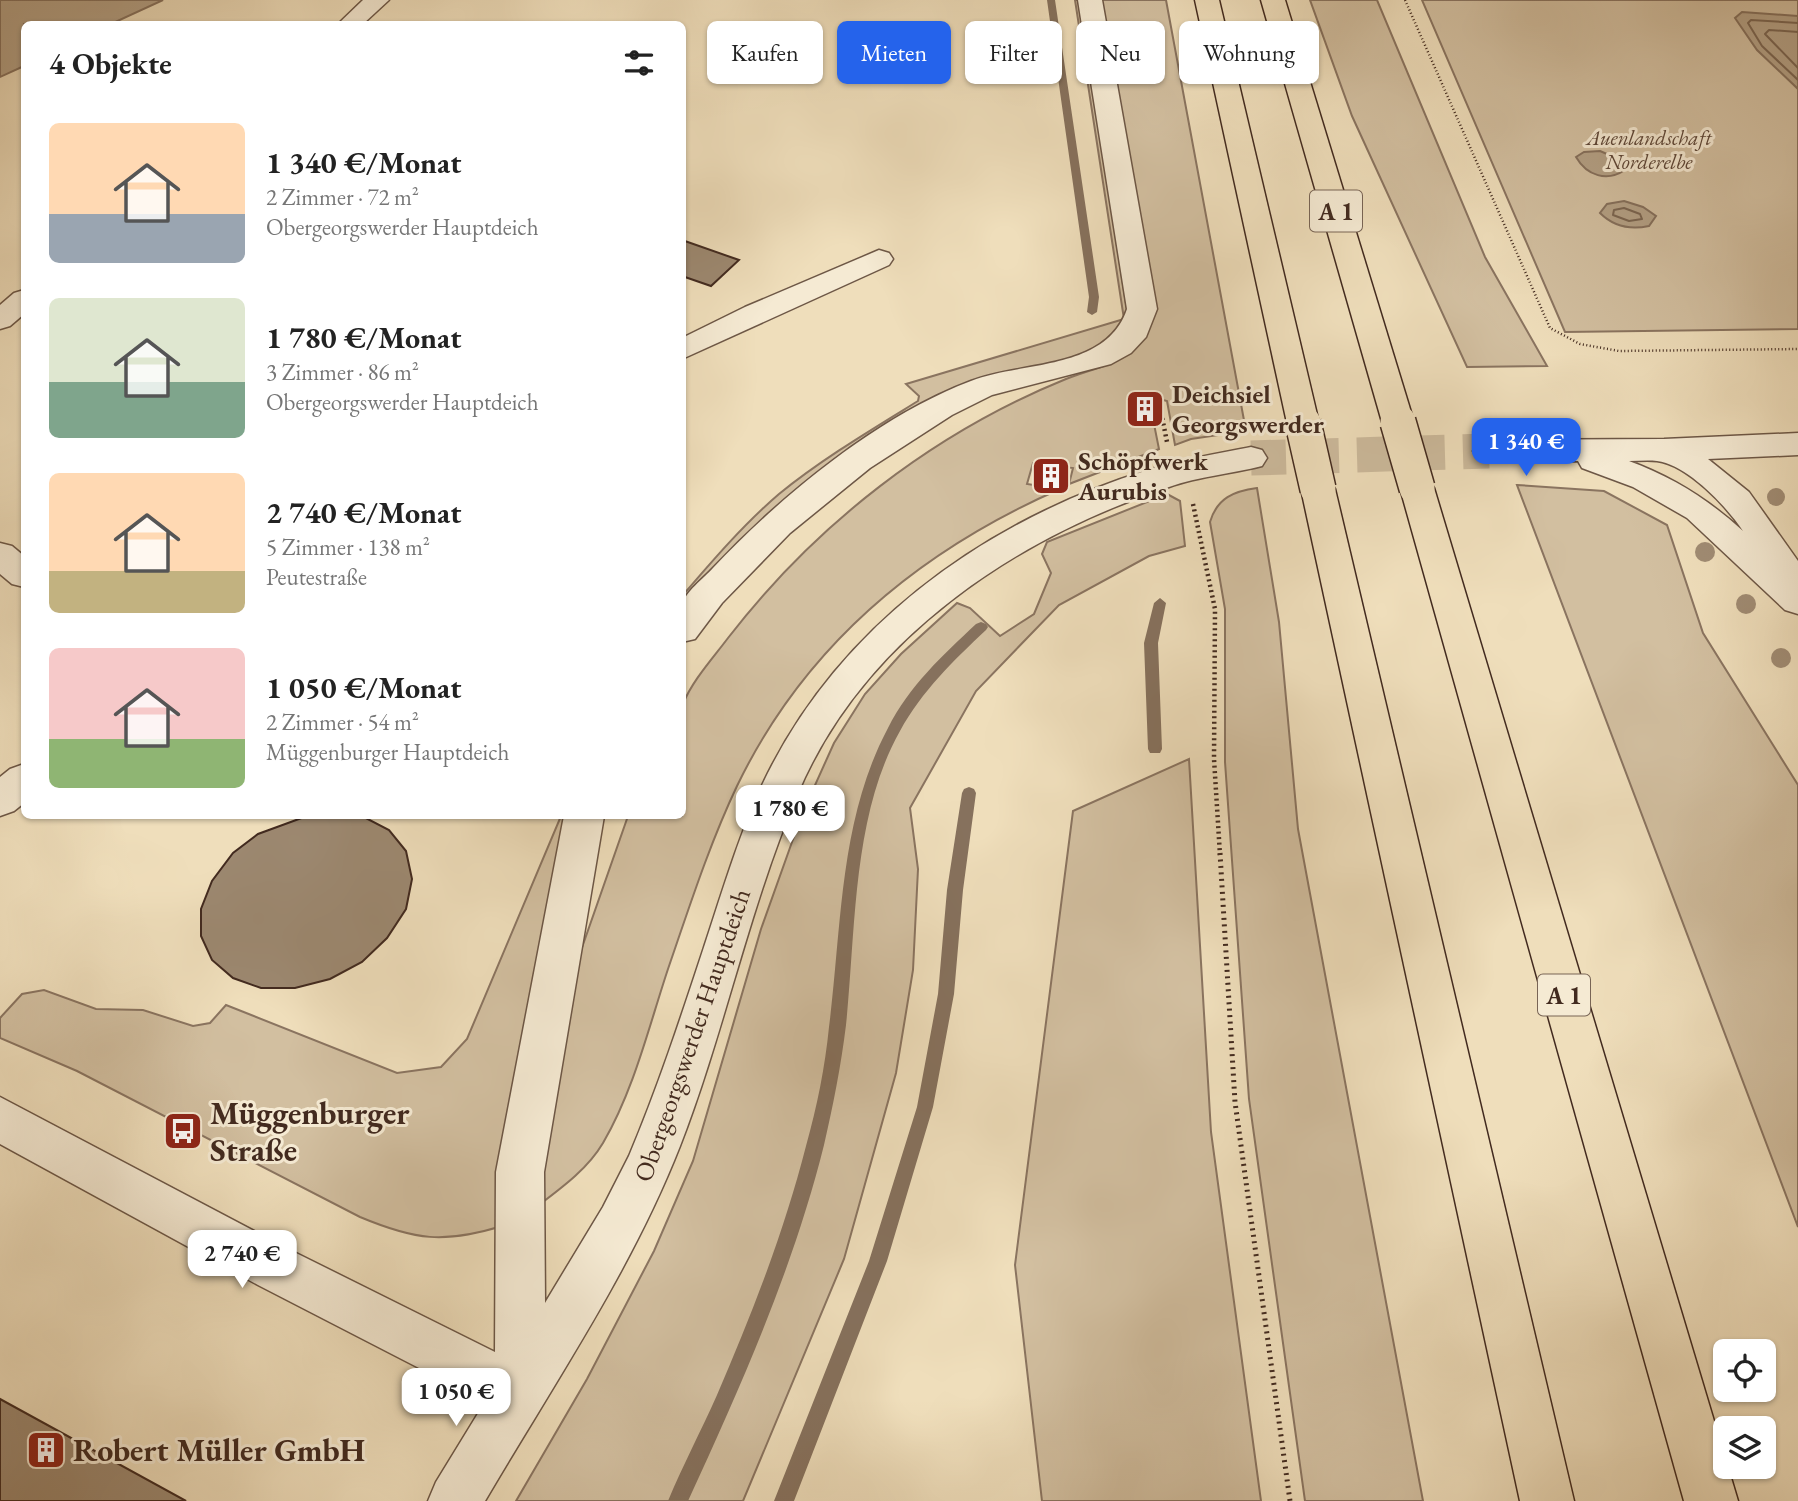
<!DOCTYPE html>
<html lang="de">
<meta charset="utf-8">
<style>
body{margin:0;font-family:"EB Garamond",serif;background:#f2f2f2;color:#222;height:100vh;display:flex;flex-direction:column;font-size:26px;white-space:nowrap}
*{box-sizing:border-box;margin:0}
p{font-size:23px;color:#767676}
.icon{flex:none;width:38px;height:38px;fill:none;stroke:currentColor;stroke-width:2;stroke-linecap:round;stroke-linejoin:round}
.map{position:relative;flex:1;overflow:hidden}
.drawer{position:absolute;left:21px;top:21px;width:665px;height:798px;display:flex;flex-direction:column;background:#fff;border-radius:10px;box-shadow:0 2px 5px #0004}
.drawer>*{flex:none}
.top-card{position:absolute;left:707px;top:21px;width:665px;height:63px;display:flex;gap:14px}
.buttons{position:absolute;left:1713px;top:1339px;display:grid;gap:14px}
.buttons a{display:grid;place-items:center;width:63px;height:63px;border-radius:10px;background:#fff;box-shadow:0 2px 5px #0004;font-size:35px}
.price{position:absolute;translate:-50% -60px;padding:0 16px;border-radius:14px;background:#fff;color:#222;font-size:23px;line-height:46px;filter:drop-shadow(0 2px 4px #0008)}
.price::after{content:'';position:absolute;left:50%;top:42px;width:21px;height:16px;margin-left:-10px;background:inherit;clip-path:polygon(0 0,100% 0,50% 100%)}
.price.selected{background:#2563eb;color:#fff}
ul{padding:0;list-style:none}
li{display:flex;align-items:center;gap:21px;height:175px;padding:0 28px}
li span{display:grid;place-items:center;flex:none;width:196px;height:140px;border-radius:10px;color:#555}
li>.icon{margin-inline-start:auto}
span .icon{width:84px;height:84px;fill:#fffc;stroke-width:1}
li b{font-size:30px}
h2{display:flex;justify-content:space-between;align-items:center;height:84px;padding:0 28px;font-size:30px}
.pill{padding:0 24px;border-radius:10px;background:#fff;box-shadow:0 2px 5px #0004;font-size:24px;line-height:63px}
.pill.selected{background:#2563eb;color:#fff}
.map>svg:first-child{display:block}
.green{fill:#d2bfa0;stroke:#8a7460;stroke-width:2}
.water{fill:#b4a186;stroke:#86715d;stroke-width:2}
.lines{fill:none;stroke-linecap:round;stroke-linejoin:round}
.shore{stroke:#7b6652;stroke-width:2}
.stream{fill:#86715d;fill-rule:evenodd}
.building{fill:#9c8870;stroke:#422a1f;stroke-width:2}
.minor-tunnel{stroke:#ccba9c;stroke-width:35;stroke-dasharray:35 18;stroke-linecap:butt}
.minor-casing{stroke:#6d5746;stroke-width:3}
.highway-casing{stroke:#422a1f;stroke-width:3}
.path-far2{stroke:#422a1f;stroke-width:2.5;stroke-dasharray:1 2.5;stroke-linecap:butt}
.path-far1{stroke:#422a1f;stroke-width:4.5;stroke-dasharray:2 3.5;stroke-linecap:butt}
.path{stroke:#422a1f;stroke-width:5;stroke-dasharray:2 4.5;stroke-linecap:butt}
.minor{fill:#f5ead3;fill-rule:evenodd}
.highway{fill:#efdebb;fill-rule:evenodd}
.highway-bridge-casing{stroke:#422a1f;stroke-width:38;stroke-linecap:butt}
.highway-bridge{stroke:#efdebb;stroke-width:35}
.tree{fill:#a08c74}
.labels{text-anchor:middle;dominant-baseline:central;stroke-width:6;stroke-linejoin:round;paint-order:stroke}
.far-park-label{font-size:21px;font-style:italic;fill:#5f4839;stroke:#f5ead3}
.shield{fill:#f5ead3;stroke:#786455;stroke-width:2}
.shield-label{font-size:24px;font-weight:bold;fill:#422a1f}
.poi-label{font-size:26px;font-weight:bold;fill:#422a1f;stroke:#f5ead3;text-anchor:start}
.street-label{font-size:26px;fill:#422a1f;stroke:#f5ead3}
.near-poi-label{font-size:32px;font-weight:bold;fill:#422a1f;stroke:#f5ead3;text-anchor:start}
</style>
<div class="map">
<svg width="1798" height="1501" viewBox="0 0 1798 1501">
<rect width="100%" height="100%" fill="#efdebb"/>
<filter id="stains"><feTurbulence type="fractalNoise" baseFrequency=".00286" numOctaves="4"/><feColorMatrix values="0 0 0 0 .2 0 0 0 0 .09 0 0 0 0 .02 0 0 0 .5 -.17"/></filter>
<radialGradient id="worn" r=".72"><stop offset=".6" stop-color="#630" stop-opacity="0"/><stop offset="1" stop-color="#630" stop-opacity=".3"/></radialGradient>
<g class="green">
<path d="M1075 0H1079L1129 323 1095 353 960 391 683 621V595C713 560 744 524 779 494 822 459 871 430 918 401L919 396 906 384 1124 319Z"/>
<path d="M1098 0H1166L1246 431 1191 439 1175 445 1167 401 1149 396 1128 401 1132 419H1153L1159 449 1069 484 1073 468 1033 463 1027 484 1060 489C919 551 805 645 737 786 709 845 689 908 668 969 649 1026 634 1090 603 1143 587 1170 560 1189 535 1208L571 979 628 816H682C683 795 678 719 683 704 692 681 713 658 728 638 815 525 933 433 1066 379 1104 364 1150 360 1152 309Z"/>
<polygon points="1310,0 1377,0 1485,257 1547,366 1467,367 1352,116"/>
<polygon points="1422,0 1798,0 1798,329 1565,332"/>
<polygon points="1517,485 1604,491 1667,525 1703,633 1798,785 1798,1227"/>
<path d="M1257 488 1279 622 1298 829 1423 1501H1305L1249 1099 1225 762V609L1210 522C1217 498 1234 491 1257 488Z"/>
<polygon points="1167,494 1180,501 1185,546 1149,556 1059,605 976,691 910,808 918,869 913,970 896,1073 844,1259 743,1501 516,1501 587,1379 654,1251 693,1161 761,929 802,814 834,743 865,694 901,654 957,603 970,608 1000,636 1034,614 1051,573 1042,554 1047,542"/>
<polygon points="1189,759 1211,1132 1261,1501 1042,1501 1015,1265 1073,811"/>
<path d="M561 816H576L563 855 502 1226C444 1244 415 1240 360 1217L77 1071 0 1038V1018L22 994 44 990 96 1009 143 1010 193 1026 210 1023 226 1005 397 1073 441 1067 467 1039Z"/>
</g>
<g class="water">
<polygon points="0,0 163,0 111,24 24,24 24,66 0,77"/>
<polygon points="1742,12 1798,16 1798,89 1757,50 1735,18"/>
<path d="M1600 151 1621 160 1625 170C1607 182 1587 176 1576 157L1584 152Z"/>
<path d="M1624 201 1643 207 1656 216 1649 226C1630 230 1614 227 1600 213L1607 204Z"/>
</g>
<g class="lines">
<g class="shore">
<polyline points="1798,23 1751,20 1748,23 1762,46 1798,80"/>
<polyline points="1798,32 1769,30 1765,34 1798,68"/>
<polygon points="1624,208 1640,214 1642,219 1629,221 1613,215 1614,210"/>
</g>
<g class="stream">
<polygon points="1047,0 1055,0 1099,297 1097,312 1092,315 1087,312 1089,297"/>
<polygon points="1160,598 1166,603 1158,643 1162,749 1160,753 1150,753 1148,749 1144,643 1154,603"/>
<path d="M981 622 986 624 988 627 986 630C953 661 922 691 900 731 852 816 856 930 846 1025 841 1066 833 1106 824 1145 793 1269 741 1386 688 1501H668C683 1465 701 1431 717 1395 752 1314 784 1232 806 1146 817 1107 825 1067 829 1027 842 926 839 820 888 728 909 686 943 655 976 624Z"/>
<polygon points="969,787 974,789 976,793 963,890 954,994 933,1107 887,1261 794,1501 774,1501 869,1261 917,1107 938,994 947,890 962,793 964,789"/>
</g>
</g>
<g class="building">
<polygon points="682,240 739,260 711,286 682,276"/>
<polygon points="307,816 362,816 389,830 406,851 412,879 406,909 387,938 362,962 330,979 295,988 261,988 233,978 212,960 201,936 201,909 212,881 233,853 258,834"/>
<polygon points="0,1399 186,1501 0,1501"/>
</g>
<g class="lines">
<polyline class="minor-tunnel" points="1251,458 1489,451"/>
<g class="minor-casing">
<g id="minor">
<polygon points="363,0 389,0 363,24 338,24"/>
<path d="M1078 0H1102L1157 309 1146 337 1131 353 1111 364 992 395 952 415 870 468 790 533 722 603 695 639 682 642C682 631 680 616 682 605 685 592 704 578 713 568 781 496 878 416 971 381 1022 361 1106 371 1127 309Z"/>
<polygon points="879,250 889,253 893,259 889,265 682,359 682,338 745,307"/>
<polygon points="24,290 24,314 10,326 0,329 0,305 14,293"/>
<path d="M1798 433V455L1708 459 1749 492 1798 561V614L1785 610 1687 518 1633 487 1582 468 1578 461 1489 462 1478 459 1473 451 1478 443 1489 440 1664 439ZM1629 461C1638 461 1648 460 1657 461 1688 465 1727 507 1743 531 1709 500 1673 477 1629 461Z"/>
<path d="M1251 447 1262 450 1267 458 1262 466C1232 474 1199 476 1169 487 1015 538 863 639 798 793 749 907 725 1030 680 1146 631 1271 553 1385 485 1501H428L436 1482 485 1402 258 1285 0 1144V1097L292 1251 495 1352 496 1172 564 816H604L544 1172 545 1303 603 1207 629 1156C659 1085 683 1011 707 938 723 889 738 840 758 794 831 631 981 522 1148 470 1182 459 1216 454 1251 447Z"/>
<polygon points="0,543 12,546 24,556 24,587 12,584 0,574"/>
<polygon points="24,764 24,803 14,811 0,816 0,777 10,769"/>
</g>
</g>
<g class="highway-casing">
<g id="highway">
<polygon points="1195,0 1219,0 1319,423 1314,430 1303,433 1292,430 1287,423"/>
<polygon points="1261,0 1285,0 1414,422 1409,429 1398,432 1387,429 1382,422"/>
<polygon points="1417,477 1429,480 1434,488 1738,1501 1684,1501 1400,488 1405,480"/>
<polygon points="1318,478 1330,481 1335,489 1574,1501 1520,1501 1301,489 1306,481"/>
</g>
</g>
<polyline class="path-far2" points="1405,0 1550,328 1580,344 1619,351 1798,349"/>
<g class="path-far1">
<polyline points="1159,402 1167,442"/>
<polyline points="1193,504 1215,609 1214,759 1220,855"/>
</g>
<polyline class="path" points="1220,853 1235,1102 1290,1501"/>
<use href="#minor" class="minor"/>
<use href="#highway" class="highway"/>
<g class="highway-bridge-casing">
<g id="highway-bridge">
<polyline points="1398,422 1417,488"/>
<polyline points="1303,423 1318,489"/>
</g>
</g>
<use href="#highway-bridge" class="highway-bridge"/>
</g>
<g class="tree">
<circle cx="1776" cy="497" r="9"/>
<circle cx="1705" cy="552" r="10"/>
<circle cx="1746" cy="604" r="10"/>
<circle cx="1781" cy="658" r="10"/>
</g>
<defs>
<g id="building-square" transform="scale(2.0125)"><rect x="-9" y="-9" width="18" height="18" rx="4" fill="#8f2418" stroke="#f5ead3"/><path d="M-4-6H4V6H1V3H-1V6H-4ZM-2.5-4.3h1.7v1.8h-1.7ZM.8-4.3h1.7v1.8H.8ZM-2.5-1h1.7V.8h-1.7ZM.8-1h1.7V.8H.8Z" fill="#fff"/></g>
<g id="bus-square" transform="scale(2.0125)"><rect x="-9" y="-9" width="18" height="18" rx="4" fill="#8f2418" stroke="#f5ead3"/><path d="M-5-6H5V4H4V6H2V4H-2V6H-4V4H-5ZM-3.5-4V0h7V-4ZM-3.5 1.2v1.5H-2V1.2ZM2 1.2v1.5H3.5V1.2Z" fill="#fff"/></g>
</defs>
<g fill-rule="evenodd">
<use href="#building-square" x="1145" y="409"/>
<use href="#building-square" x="1051" y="476"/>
<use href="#bus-square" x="183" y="1131"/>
<use href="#building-square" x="46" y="1450"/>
</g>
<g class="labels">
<g class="far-park-label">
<text x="1649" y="137">Auenlandschaft<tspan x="1649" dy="24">Norderelbe</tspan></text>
</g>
<g class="shield">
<rect x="1310" y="190.5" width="52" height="41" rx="5"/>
<rect x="1538" y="974.5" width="52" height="41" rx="5"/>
</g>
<g class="shield-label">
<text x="1336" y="211">A 1</text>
<text x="1564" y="995">A 1</text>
</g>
<g class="poi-label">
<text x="1172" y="394">Deichsiel<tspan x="1172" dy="30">Georgswerder</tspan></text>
<text x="1078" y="461">Schöpfwerk<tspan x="1078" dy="30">Aurubis</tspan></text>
</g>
<g class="street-label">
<text transform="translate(692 1035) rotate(-71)">Obergeorgswerder Hauptdeich</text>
</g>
<g class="near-poi-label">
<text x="210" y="1113">Müggenburger<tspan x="210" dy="37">Straße</tspan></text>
<text x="73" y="1450">Robert Müller GmbH</text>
</g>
</g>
<rect width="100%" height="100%" filter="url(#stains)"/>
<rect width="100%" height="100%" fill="url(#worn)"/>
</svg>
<div class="buttons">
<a><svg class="icon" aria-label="locate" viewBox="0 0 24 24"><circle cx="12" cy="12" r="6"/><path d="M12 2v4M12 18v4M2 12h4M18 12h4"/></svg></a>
<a><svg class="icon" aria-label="layers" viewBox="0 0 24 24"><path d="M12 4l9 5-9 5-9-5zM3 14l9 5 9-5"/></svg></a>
</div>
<b class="price selected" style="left:1526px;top:478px">1 340 €</b>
<b class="price" style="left:790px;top:845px">1 780 €</b>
<b class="price" style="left:242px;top:1290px">2 740 €</b>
<b class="price" style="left:456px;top:1428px">1 050 €</b>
<div class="top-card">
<a class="pill">Kaufen</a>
<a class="pill selected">Mieten</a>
<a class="pill">Filter</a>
<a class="pill">Neu</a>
<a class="pill">Wohnung</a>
</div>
<section class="drawer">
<h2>4 Objekte<svg class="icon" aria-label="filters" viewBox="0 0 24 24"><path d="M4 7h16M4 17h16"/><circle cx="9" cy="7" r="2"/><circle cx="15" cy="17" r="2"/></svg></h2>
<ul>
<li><span style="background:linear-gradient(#ffd9b3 65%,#9aa5b1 0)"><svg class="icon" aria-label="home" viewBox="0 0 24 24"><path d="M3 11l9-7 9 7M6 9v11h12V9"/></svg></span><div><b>1 340 €/Monat</b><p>2 Zimmer · 72 m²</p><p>Obergeorgswerder Hauptdeich</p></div></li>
<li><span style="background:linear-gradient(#dfe7d0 60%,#7fa58c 0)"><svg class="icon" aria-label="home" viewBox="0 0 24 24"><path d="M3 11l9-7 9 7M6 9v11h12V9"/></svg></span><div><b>1 780 €/Monat</b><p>3 Zimmer · 86 m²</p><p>Obergeorgswerder Hauptdeich</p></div></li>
<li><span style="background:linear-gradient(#ffd9b3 70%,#c2b280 0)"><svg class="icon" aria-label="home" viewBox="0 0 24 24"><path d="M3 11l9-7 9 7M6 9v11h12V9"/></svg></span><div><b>2 740 €/Monat</b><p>5 Zimmer · 138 m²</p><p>Peutestraße</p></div></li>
<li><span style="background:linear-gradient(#f6c9c9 65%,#8fb573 0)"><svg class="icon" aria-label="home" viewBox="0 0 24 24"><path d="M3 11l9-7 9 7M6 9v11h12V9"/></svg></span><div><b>1 050 €/Monat</b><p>2 Zimmer · 54 m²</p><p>Müggenburger Hauptdeich</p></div></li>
</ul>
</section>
</div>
